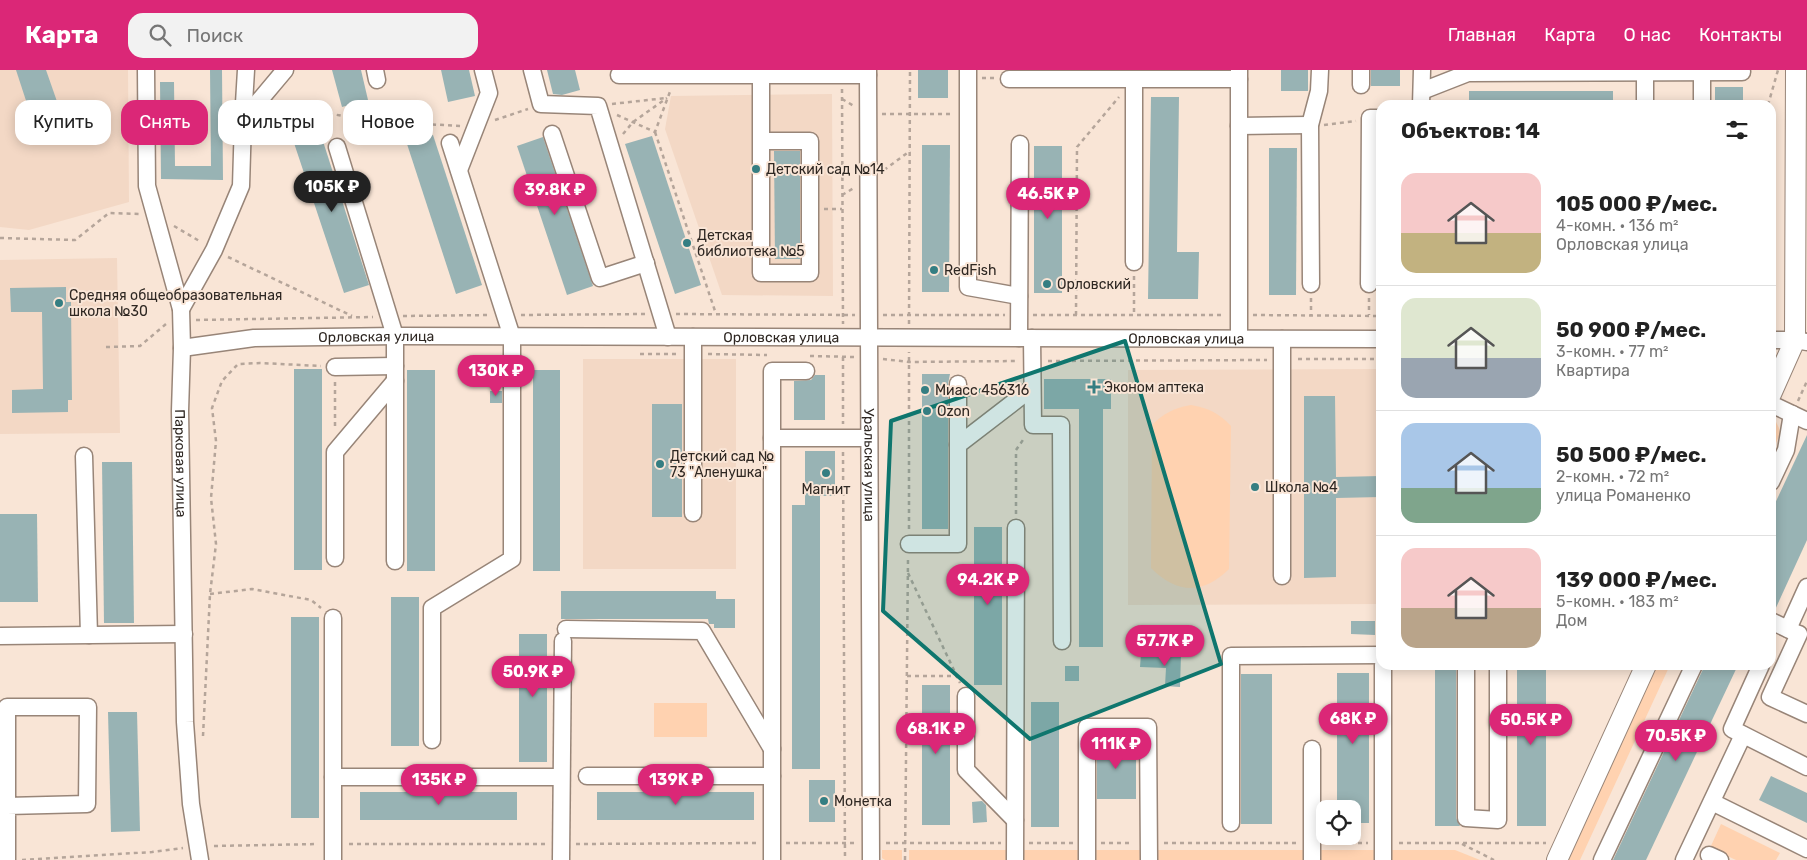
<!DOCTYPE html>
<html lang="ru">
<meta charset="utf-8">
<style>
body{margin:0;font-family:Rubik,sans-serif;background:#f2f2f2;color:#222;height:100vh;display:flex;flex-direction:column;font-size:19px;white-space:nowrap}
*{box-sizing:border-box;margin:0}
p{font-size:16px;color:#767676}
.icon{flex:none;width:28px;height:28px;fill:none;stroke:currentColor;stroke-width:2;stroke-linecap:round;stroke-linejoin:round}
.map{position:relative;flex:1;overflow:hidden}
.panel{position:absolute;left:1376px;top:30px;width:400px;height:570px;display:flex;flex-direction:column;background:#fff;border-radius:15px;box-shadow:0 2px 12px #0003}
.panel>*{flex:none}
.top-card{position:absolute;left:15px;top:30px;width:475px;height:45px;display:flex;gap:10px}
.tools{position:absolute;left:1316px;top:730px;display:grid;gap:10px}
.tools a{display:grid;place-items:center;width:45px;height:45px;border-radius:10px;background:#fff;box-shadow:0 2px 12px #0003;font-size:25px}
.price{position:absolute;translate:-50% -42px;padding:0 11px;border-radius:18px;background:#db2777;color:#fff;font-size:16px;line-height:32px;filter:drop-shadow(0 1px 2px #0008)}
.price::after{content:'';position:absolute;left:50%;top:30px;width:15px;height:11px;margin-left:-8px;background:inherit;clip-path:polygon(0 0,100% 0,50% 100%)}
.price.on{background:#222;color:#fff}
ul{padding:0;list-style:none}
li{display:flex;align-items:center;gap:15px;height:125px;padding:0 25px}
li+li{border-top:1px solid #e0e0e0}
li span{display:grid;place-items:center;flex:none;width:140px;height:100px;border-radius:15px;color:#555}
li>.icon{margin-inline-start:auto}
span .icon{width:60px;height:60px;fill:#fffc;stroke-width:1}
li b{font-size:21px}
h2{display:flex;justify-content:space-between;align-items:center;height:60px;padding:0 25px;font-size:21px}
.tag{padding:0 18px;border-radius:15px;background:#fff;box-shadow:0 2px 12px #0003;font-size:18px;line-height:45px}
.tag.on{background:#db2777;color:#fff}
header{display:flex;align-items:center;gap:30px;box-sizing:border-box;height:70px;padding:0 25px;background:#db2777;color:#fff}
header strong{font-size:24px}
nav{display:flex;gap:28px;margin-inline-start:auto;font-size:18px}
.search{width:350px;height:45px;background:#f2f2f2;display:flex;align-items:center;gap:12px;box-sizing:border-box;padding:0 18px;border-radius:15px;color:#767676;font-size:19px}
.map>svg:first-child{display:block}
.built{fill:#f3d8c5}
.green{fill:#ffd2b0}
.building{fill:#98b3b4}
.lines{fill:none;stroke-linecap:round;stroke-linejoin:round}
.minor-casing{stroke:#988578;stroke-width:19}
.major-casing{stroke:#988578;stroke-width:22}
.path{stroke:#b5a59a;stroke-width:2.5;stroke-dasharray:4 4;stroke-linecap:butt}
.minor{stroke:#fff;stroke-width:16}
.major{stroke:#fff;stroke-width:20}
.marked{fill:#0f766e;fill-opacity:0.2;stroke:#0f766e;stroke-width:4;stroke-linejoin:round}
.poi-dot{fill:#357e82;stroke:#f9e5d6;stroke-width:2}
.labels{text-anchor:middle;dominant-baseline:central;stroke-width:4;stroke-linejoin:round;paint-order:stroke}
.poi-label{font-size:14px;fill:#2e2722;stroke:#f9e5d6;text-anchor:start}
.street-label{font-size:14px;fill:#2e2722;stroke:#f9e5d6}
</style>
<header>
<strong>Карта</strong>
<div class="search"><svg class="icon" aria-label="search" viewBox="0 0 24 24"><circle cx="10" cy="10" r="6"/><path d="M15 15l6 6"/></svg>Поиск</div>
<nav><a>Главная</a><a>Карта</a><a>О нас</a><a>Контакты</a></nav>
</header>
<div class="map">
<svg width="1807" height="790" viewBox="0 0 1807 790">
<rect width="100%" height="100%" fill="#f9e5d6"/>
<g class="built">
<polygon points="0,0 128,0 129,132 29,160 0,157"/>
<polygon points="832,24 833,226 722,225 665,59 671,26"/>
<polygon points="117,188 120,363 0,364 0,190"/>
<rect x="583" y="289" width="153" height="210"/>
<polygon points="1381,299 1381,534 1128,535 1128,300"/>
</g>
<g class="green">
<path d="M1191 335C1208 338 1219 343 1231 356L1229 499C1203 525 1177 524 1151 498L1152 355C1164 343 1174 338 1191 335Z"/>
<polygon points="1771,348 1774,348 1779,358 1780,364 1771,384"/>
<polygon points="1656,595 1670,595 1580,790 1565,790"/>
<rect x="654" y="633" width="53" height="34"/>
<polygon points="1721,754 1780,783 1776,790 1736,790 1710,778"/>
<polygon points="882,780 902,780 902,790 885,790 882,788"/>
<rect x="909" y="780" width="101" height="10"/>
<rect x="1021" y="780" width="61" height="10"/>
<rect x="1093" y="780" width="50" height="10"/>
<rect x="1154" y="780" width="152" height="10"/>
<polygon points="1317,780 1377,780 1377,790 1318,790"/>
<polygon points="1388,780 1455,780 1480,790 1388,790"/>
</g>
<g class="building">
<polygon points="16,0 46,0 60,40 32,49"/>
<polygon points="210,0 222,0 223,110 161,109 160,12 174,12 175,96 211,96"/>
<polygon points="332,0 361,0 368,30 342,37"/>
<polygon points="441,0 469,0 475,26 448,32"/>
<polygon points="547,0 575,0 580,20 562,25 553,24"/>
<rect x="918" y="0" width="30" height="28"/>
<rect x="1281" y="0" width="27" height="21"/>
<rect x="1371" y="0" width="29" height="16"/>
<rect x="1715" y="17" width="28" height="18"/>
<rect x="1469" y="21" width="144" height="14"/>
<polygon points="1151,27 1179,27 1177,182 1199,182 1198,229 1148,229"/>
<polygon points="321,65 369,215 344,223 294,73"/>
<polygon points="433,65 482,215 456,224 407,74"/>
<polygon points="652,66 701,215 675,224 625,74"/>
<polygon points="543,67 593,216 567,225 517,76"/>
<polygon points="922,75 950,75 949,222 922,222"/>
<rect x="1034" y="76" width="28" height="147"/>
<polygon points="1269,78 1297,78 1296,225 1269,225"/>
<polygon points="774,81 800,81 800,189 775,189"/>
<polygon points="66,217 66,232 71,232 72,330 68,330 68,342 12,343 12,320 43,319 42,242 11,242 10,218"/>
<rect x="294" y="299" width="28" height="201"/>
<rect x="407" y="300" width="28" height="201"/>
<rect x="533" y="300" width="27" height="201"/>
<polygon points="922,304 950,304 948,314 948,459 922,459"/>
<polygon points="815,305 825,305 825,350 794,350 794,311 811,310"/>
<polygon points="1044,309 1111,309 1111,339 1103,339 1103,577 1079,577 1079,339 1044,339"/>
<rect x="490" y="321" width="12" height="12"/>
<polygon points="1304,326 1335,326 1336,407 1381,406 1381,427 1336,428 1336,507 1304,508"/>
<rect x="652" y="334" width="30" height="113"/>
<polygon points="1807,365 1807,470 1774,542 1771,541 1771,442"/>
<polygon points="805,381 835,381 835,426 820,426 820,699 792,699 792,435 805,435"/>
<polygon points="102,392 132,392 134,553 104,553"/>
<polygon points="0,444 37,444 38,532 0,532"/>
<rect x="974" y="457" width="28" height="158"/>
<polygon points="561,521 716,521 716,529 735,529 735,558 714,558 714,554 709,554 708,549 561,549"/>
<rect x="391" y="527" width="28" height="149"/>
<rect x="291" y="547" width="28" height="201"/>
<polygon points="1351,551 1375,551 1375,565 1351,564"/>
<rect x="519" y="564" width="28" height="128"/>
<polygon points="1141,584 1181,585 1180,617 1165,616 1166,598 1140,597"/>
<polygon points="1435,595 1456,595 1456,748 1460,756 1435,756"/>
<rect x="1517" y="595" width="29" height="161"/>
<polygon points="1705,595 1738,595 1646,790 1613,790"/>
<rect x="1065" y="596" width="14" height="15"/>
<polygon points="1337,603 1369,603 1369,753 1352,753 1352,739 1337,739"/>
<rect x="1241" y="604" width="31" height="150"/>
<rect x="922" y="615" width="28" height="140"/>
<rect x="1031" y="632" width="28" height="125"/>
<polygon points="108,642 137,642 140,761 111,762"/>
<rect x="1097" y="670" width="39" height="59"/>
<polygon points="1771,706 1807,723 1807,753 1759,730"/>
<rect x="809" y="710" width="26" height="42"/>
<rect x="360" y="722" width="157" height="28"/>
<rect x="597" y="722" width="157" height="28"/>
<polygon points="982,731 986,735 987,752 973,753 972,732"/>
</g>
<g class="lines">
<g class="minor-casing">
<g id="minor">
<path id="s1" d="M146 0 147 116 181 239 182 278 180 341 185 652 191 734 200 790"/>
<polyline points="375,0 377,10"/>
<polyline points="532,0 541,34 598,36 668,267"/>
<path id="s2" d="M868 0 871 790"/>
<polyline points="968,0 968,217 1019,226"/>
<polyline points="1239,0 1239,268"/>
<polyline points="1645,2 1645,35"/>
<polyline points="619,5 868,5"/>
<path d="M761 5C761 71 761 137 761 203H810V71H761"/>
<polyline points="1009,9 1239,9"/>
<polyline points="1134,9 1134,192"/>
<polyline points="1361,15 1361,0"/>
<polyline points="1422,21 1468,3 1742,2"/>
<polyline points="1421,35 1422,0"/>
<polyline points="1702,35 1702,0"/>
<polyline points="243,50 246,0"/>
<polyline points="1239,56 1310,55"/>
<polyline points="552,64 600,208 646,193"/>
<polyline points="337,77 395,266 395,491"/>
<polyline points="459,100 489,23 483,0"/>
<polyline points="1311,214 1310,55 1319,21 1320,0"/>
<polyline points="1369,214 1370,48 1381,48"/>
<polyline points="181,239 214,180 241,116 243,50 285,0"/>
<polyline points="693,267 693,443"/>
<polyline points="1019,268 1020,74"/>
<polyline points="1032,268 1033,355 1061,355 1062,571"/>
<polyline points="1282,269 1282,506"/>
<polyline points="1771,270 1795,270 1807,272"/>
<path id="s3" d="M182 278 254 268 395 266 1381 269"/>
<polyline points="335,297 395,296"/>
<polyline points="806,301 772,301 772,368 869,368"/>
<polyline points="1771,334 1807,351"/>
<polyline points="772,368 772,790"/>
<polyline points="958,375 958,314"/>
<polyline points="84,386 89,565"/>
<polyline points="1771,412 1786,380 1792,344"/>
<polyline points="909,474 958,474 958,375 1032,318"/>
<polyline points="335,488 335,382 395,311"/>
<polyline points="333,548 333,790"/>
<polyline points="1771,551 1796,563"/>
<polyline points="566,559 702,561 772,679"/>
<polyline points="1788,559 1807,517"/>
<polyline points="1799,564 1770,627 1807,644"/>
<polyline points="0,566 184,564"/>
<polyline points="1383,595 1383,790"/>
<polyline points="1466,595 1466,748 1498,750 1498,595"/>
<polyline points="1761,595 1732,659 1807,697"/>
<polyline points="966,626 966,700 1015,750"/>
<polyline points="432,670 432,538 512,489 512,267 450,73"/>
<polyline points="1312,679 1312,790"/>
<polyline points="587,706 772,706"/>
<polyline points="333,707 561,707"/>
<polyline points="1712,732 1807,779"/>
<polyline points="1231,753 1231,586 1381,585"/>
<polyline points="1709,785 1720,790"/>
<polyline points="7,790 7,637 88,637 87,734 7,736"/>
<polyline points="561,790 563,571"/>
<polyline points="1015,790 1016,458"/>
<polyline points="1087,790 1087,657 1148,657 1149,790"/>
<polyline points="1602,790 1694,595"/>
<polyline points="1684,790 1743,665"/>
</g>
</g>
<g class="major-casing">
<g id="major">
<polyline points="1771,324 1795,270 1796,0"/>
<polyline points="1557,790 1646,595"/>
</g>
</g>
<g class="path">
<polyline points="982,8 994,8"/>
<polyline points="842,19 843,254"/>
<polyline points="842,29 854,36"/>
<polyline points="612,34 666,28"/>
<polyline points="1768,35 1778,0"/>
<polyline points="882,44 954,44"/>
<polyline points="617,45 655,62 671,19"/>
<polyline points="265,47 309,43 332,44 370,51 461,56"/>
<polyline points="495,50 528,39"/>
<polyline points="1324,55 1356,51"/>
<polyline points="655,62 716,244"/>
<polyline points="623,64 633,52 667,28"/>
<polyline points="884,100 910,81"/>
<polyline points="842,125 854,118"/>
<polyline points="824,139 842,139"/>
<polyline points="174,156 201,172"/>
<polyline points="0,168 75,170 109,143 139,144"/>
<polyline points="228,187 352,246"/>
<polyline points="1134,206 1134,245"/>
<polyline points="1771,211 1772,255"/>
<polyline points="1311,228 1311,245"/>
<polyline points="1369,228 1369,245"/>
<polyline points="676,244 855,245"/>
<polyline points="521,245 645,244"/>
<polyline points="883,245 1005,245"/>
<polyline points="1033,245 1225,245"/>
<polyline points="1076,245 1077,77 1119,27"/>
<polyline points="1253,245 1381,246"/>
<polyline points="403,246 490,245"/>
<polyline points="196,250 373,247"/>
<polyline points="909,254 910,0"/>
<polyline points="106,277 140,276 166,254"/>
<polyline points="640,284 677,284"/>
<polyline points="708,284 767,285"/>
<polyline points="810,286 855,287"/>
<polyline points="843,287 843,354"/>
<polyline points="883,289 909,292 1017,291"/>
<polyline points="1298,289 1381,289"/>
<polyline points="1048,291 1267,290"/>
<polyline points="335,312 335,359"/>
<polyline points="1798,331 1807,311"/>
<polyline points="843,382 845,790"/>
<polyline points="1016,444 1016,380 1025,367"/>
<polyline points="909,459 909,282"/>
<polyline points="908,503 960,613"/>
<polyline points="210,524 252,519 311,530 321,538"/>
<polyline points="907,606 957,606"/>
<polyline points="203,666 210,524 216,474 211,428 216,371 212,338 222,311 238,294 260,293 321,296"/>
<polyline points="786,773 856,773"/>
<polyline points="886,773 1001,773"/>
<polyline points="1029,773 1073,773"/>
<polyline points="1101,773 1133,773"/>
<polyline points="1164,773 1298,773"/>
<polyline points="1326,773 1368,773"/>
<polyline points="1399,773 1546,773"/>
<polyline points="349,774 546,774"/>
<polyline points="576,774 758,773"/>
<polyline points="1462,774 1494,790"/>
<polyline points="214,776 318,774"/>
<polyline points="22,790 152,782 183,778"/>
<polyline points="905,790 908,489"/>
</g>
<use href="#minor" class="minor"/>
<use href="#major" class="major"/>
</g>
<path class="marked" d="M1125 271 1221 594 1030 669 883 541 891 351Z"/>
<g class="poi-dot">
<circle cx="756" cy="99" r="5"/>
<circle cx="687" cy="173" r="5"/>
<circle cx="934" cy="200" r="5"/>
<circle cx="1047" cy="214" r="5"/>
<circle cx="59" cy="233" r="5"/>
<path d="M1091.5 309.5h5v5h5v5h-5v5h-5v-5h-5v-5h5z"/>
<circle cx="925" cy="320" r="5"/>
<circle cx="927" cy="341" r="5"/>
<circle cx="660" cy="394" r="5"/>
<circle cx="826" cy="403" r="5"/>
<circle cx="1255" cy="417" r="5"/>
<circle cx="824" cy="731" r="5"/>
</g>
<g class="labels">
<g class="poi-label">
<text x="766" y="99">Детский сад №14</text>
<text x="697" y="165">Детская<tspan x="697" dy="16">библиотека №5</tspan></text>
<text x="944" y="200">RedFish</text>
<text x="1057" y="214">Орловский</text>
<text x="69" y="225">Средняя общеобразовательная<tspan x="69" dy="16">школа №30</tspan></text>
<text x="1104" y="317">Эконом аптека</text>
<text x="935" y="320">Миасс 456316</text>
<text x="937" y="341">Ozon</text>
<text x="670" y="386">Детский сад №<tspan x="670" dy="16">73 "Аленушка"</tspan></text>
<text x="1265" y="417">Школа №4</text>
<text x="826" y="419" text-anchor="middle">Магнит</text>
<text x="834" y="731">Монетка</text>
</g>
<g class="street-label">
<text stroke="none"><textPath href="#s3" startOffset="195">Орловская улица</textPath></text>
<text stroke="none"><textPath href="#s3" startOffset="600">Орловская улица</textPath></text>
<text stroke="none"><textPath href="#s3" startOffset="1005">Орловская улица</textPath></text>
<text stroke="none"><textPath href="#s1" startOffset="398">Парковая улица</textPath></text>
<text stroke="none"><textPath href="#s2" startOffset="395">Уральская улица</textPath></text>
</g>
</g>
</svg>
<div class="tools">
<a><svg class="icon" aria-label="locate" viewBox="0 0 24 24"><circle cx="12" cy="12" r="6"/><path d="M12 2v4M12 18v4M2 12h4M18 12h4"/></svg></a>
</div>
<b class="price on" style="left:332px;top:143px">105K ₽</b>
<b class="price" style="left:555px;top:146px">39.8K ₽</b>
<b class="price" style="left:1048px;top:150px">46.5K ₽</b>
<b class="price" style="left:496px;top:327px">130K ₽</b>
<b class="price" style="left:988px;top:536px">94.2K ₽</b>
<b class="price" style="left:1165px;top:597px">57.7K ₽</b>
<b class="price" style="left:533px;top:628px">50.9K ₽</b>
<b class="price" style="left:1353px;top:675px">68K ₽</b>
<b class="price" style="left:1531px;top:676px">50.5K ₽</b>
<b class="price" style="left:936px;top:685px">68.1K ₽</b>
<b class="price" style="left:1676px;top:692px">70.5K ₽</b>
<b class="price" style="left:1116px;top:700px">111K ₽</b>
<b class="price" style="left:439px;top:736px">135K ₽</b>
<b class="price" style="left:676px;top:736px">139K ₽</b>
<div class="top-card">
<a class="tag">Купить</a>
<a class="tag on">Снять</a>
<a class="tag">Фильтры</a>
<a class="tag">Новое</a>
</div>
<section class="panel">
<h2>Объектов: 14<svg class="icon" aria-label="filters" viewBox="0 0 24 24"><path d="M4 7h16M4 17h16"/><circle cx="9" cy="7" r="2"/><circle cx="15" cy="17" r="2"/></svg></h2>
<ul>
<li><span style="background:linear-gradient(#f6c9c9 60%,#c2b280 0)"><svg class="icon" aria-label="home" viewBox="0 0 24 24"><path d="M3 11l9-7 9 7M6 9v11h12V9"/></svg></span><div><b>105 000 ₽/мес.</b><p>4-комн. · 136 m²</p><p>Орловская улица</p></div></li>
<li><span style="background:linear-gradient(#dfe7d0 60%,#9aa5b1 0)"><svg class="icon" aria-label="home" viewBox="0 0 24 24"><path d="M3 11l9-7 9 7M6 9v11h12V9"/></svg></span><div><b>50 900 ₽/мес.</b><p>3-комн. · 77 m²</p><p>Квартира</p></div></li>
<li><span style="background:linear-gradient(#a9c7e8 65%,#7fa58c 0)"><svg class="icon" aria-label="home" viewBox="0 0 24 24"><path d="M3 11l9-7 9 7M6 9v11h12V9"/></svg></span><div><b>50 500 ₽/мес.</b><p>2-комн. · 72 m²</p><p>улица Романенко</p></div></li>
<li><span style="background:linear-gradient(#f6c9c9 60%,#b9a48a 0)"><svg class="icon" aria-label="home" viewBox="0 0 24 24"><path d="M3 11l9-7 9 7M6 9v11h12V9"/></svg></span><div><b>139 000 ₽/мес.</b><p>5-комн. · 183 m²</p><p>Дом</p></div></li>
</ul>
</section>
</div>
